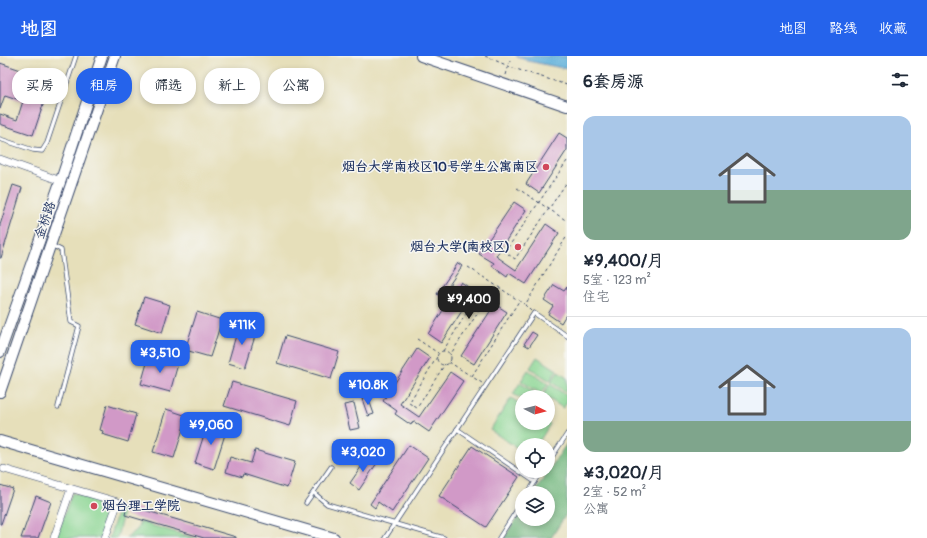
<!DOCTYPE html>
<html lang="zh">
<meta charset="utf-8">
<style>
body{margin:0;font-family:Pangolin,"LXGW WenKai TC",sans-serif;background:#f2f2f3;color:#1f2937;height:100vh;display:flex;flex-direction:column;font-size:15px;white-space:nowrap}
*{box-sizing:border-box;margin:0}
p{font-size:13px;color:#747a83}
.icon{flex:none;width:22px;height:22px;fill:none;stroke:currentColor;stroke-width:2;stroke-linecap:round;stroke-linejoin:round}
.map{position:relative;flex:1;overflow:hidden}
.side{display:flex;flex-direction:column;background:#fff;width:360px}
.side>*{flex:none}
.guide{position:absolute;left:12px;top:12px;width:380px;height:36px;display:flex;gap:8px}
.needle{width:26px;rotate:96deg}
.fabs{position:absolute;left:515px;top:334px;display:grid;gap:8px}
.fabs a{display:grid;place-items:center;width:40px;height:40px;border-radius:50%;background:#fff;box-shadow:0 2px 6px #0003;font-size:20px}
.price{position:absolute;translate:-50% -34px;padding:0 9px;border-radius:8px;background:#2563eb;color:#fff;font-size:13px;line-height:26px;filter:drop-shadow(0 1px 2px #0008)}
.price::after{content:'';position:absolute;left:50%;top:24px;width:12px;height:9px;margin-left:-6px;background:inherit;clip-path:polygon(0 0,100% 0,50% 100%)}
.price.on{background:#222;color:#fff}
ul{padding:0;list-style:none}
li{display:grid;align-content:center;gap:8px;height:212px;padding:0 16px}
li+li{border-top:1px solid #e0e1e3}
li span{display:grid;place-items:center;height:124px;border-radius:12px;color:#555}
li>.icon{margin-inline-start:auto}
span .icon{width:72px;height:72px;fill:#fffc;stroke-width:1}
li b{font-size:17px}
h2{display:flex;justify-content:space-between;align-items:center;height:48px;padding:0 16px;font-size:17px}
.chip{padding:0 14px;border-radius:16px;background:#fff;box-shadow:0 2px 6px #0003;font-size:14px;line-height:36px}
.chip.on{background:#2563eb;color:#fff}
header{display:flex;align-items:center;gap:24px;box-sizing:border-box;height:56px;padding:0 20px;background:#2563eb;color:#fff}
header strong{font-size:19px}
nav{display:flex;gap:22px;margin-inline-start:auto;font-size:14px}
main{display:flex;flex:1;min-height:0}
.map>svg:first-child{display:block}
.green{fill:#8ad592;stroke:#528278}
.forest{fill:#6fb67c;stroke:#45726d}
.water{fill:#5fb0da;stroke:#3d709c}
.building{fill:#d199c7}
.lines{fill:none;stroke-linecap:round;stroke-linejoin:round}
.lane-casing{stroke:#39496c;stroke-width:5}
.street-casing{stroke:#39496c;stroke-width:8}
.secondary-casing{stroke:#39496c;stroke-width:12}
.path{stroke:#39496c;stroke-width:1;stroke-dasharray:3 3;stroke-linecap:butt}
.lane{stroke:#fff;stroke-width:3.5}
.street{stroke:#fff;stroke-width:7}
.secondary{stroke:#fff;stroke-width:10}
.poi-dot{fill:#d1495b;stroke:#f6f6f2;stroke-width:1.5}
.labels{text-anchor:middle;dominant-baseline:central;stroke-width:3;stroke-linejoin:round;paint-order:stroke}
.poi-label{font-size:13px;font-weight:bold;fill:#1b2f5e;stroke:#f6f6f2;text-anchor:end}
.street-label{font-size:13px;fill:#1b2f5e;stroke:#f6f6f2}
</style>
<header>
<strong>地图</strong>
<nav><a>地图</a><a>路线</a><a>收藏</a></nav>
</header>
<main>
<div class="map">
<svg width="567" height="482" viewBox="0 0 567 482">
<rect width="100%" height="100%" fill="#f6f6f2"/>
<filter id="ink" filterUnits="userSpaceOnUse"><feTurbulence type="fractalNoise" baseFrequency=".025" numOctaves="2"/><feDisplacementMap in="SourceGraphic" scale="8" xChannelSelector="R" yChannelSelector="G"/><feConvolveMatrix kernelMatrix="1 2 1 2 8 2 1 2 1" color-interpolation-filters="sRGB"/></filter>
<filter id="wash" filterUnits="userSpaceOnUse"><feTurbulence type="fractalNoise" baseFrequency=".012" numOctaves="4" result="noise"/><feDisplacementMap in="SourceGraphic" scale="16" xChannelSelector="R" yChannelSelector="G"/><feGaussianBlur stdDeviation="0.9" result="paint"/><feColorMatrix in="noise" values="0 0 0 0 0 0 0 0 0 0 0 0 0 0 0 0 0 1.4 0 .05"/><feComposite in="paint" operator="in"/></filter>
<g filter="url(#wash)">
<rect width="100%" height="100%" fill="#e6dfba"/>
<g class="green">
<polygon points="537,301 557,314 550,325 530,312"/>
<polygon points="528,314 548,328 541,338 521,325"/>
<polygon points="558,316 567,322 567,337 551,326"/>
<polygon points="520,327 540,340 540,341 522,341 522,343 513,338"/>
<polygon points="550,328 567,340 567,346 563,352 543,339"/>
<polygon points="511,342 522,349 522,367 548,366 550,368 537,389 522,389 522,395 490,374"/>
<polygon points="72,437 112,449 101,482 56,482"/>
<polygon points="119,452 124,453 117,482 109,482"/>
<polygon points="140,466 195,482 126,482 137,474"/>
</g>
<polygon class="forest" points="567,387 567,457 551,482 504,482 522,454 522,463 548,463 548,437 534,437"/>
<polygon class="water" points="516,0 567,0 567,13 528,5"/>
<g id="blocks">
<g class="building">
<polygon points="0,7 24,15 19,30 46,40 33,79 0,68 0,58 17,64 23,45 5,39 0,53"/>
<polygon points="559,77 567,82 567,94 539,137 526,128"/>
<polygon points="13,129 22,132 1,202 0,202 0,169"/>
<polygon points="514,146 526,154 496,200 516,214 546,168 559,177 526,228 509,217 507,221 492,210 494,207 479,198"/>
<polygon points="458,207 462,210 441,241 437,238"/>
<polygon points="461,226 477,237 479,234 495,244 493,247 507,256 474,308 461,300 491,254 471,241 441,287 428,278"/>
<polygon points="554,229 564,235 567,231 567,257 561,267 548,258 553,250 544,244"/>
<polygon points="144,241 170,249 162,277 135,268"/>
<polygon points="197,256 222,264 210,301 185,294"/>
<polygon points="239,269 257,274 245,312 228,307"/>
<polygon points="532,276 537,279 529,291 524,288"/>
<polygon points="285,280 339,296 331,323 277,307"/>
<polygon points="417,293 430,302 400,348 419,361 450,316 463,325 429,376 413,365 411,369 395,358 397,355 383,345"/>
<polygon points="149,300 178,308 170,336 141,328"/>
<polygon points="232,326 297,345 290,370 224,350"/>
<polygon points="368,341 374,358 368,360 362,343"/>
<polygon points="354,347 360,372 350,374 344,349"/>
<polygon points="107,349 136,358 128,386 102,378 103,375 100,374"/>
<polygon points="166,353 187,360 174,402 153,396"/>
<polygon points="208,366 227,372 214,413 195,407"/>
<polygon points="409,389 428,402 392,456 378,446 375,452 370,448"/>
<polygon points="472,390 519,421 486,471 439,440"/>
<polygon points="255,394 295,406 287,432 243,418 242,421 226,416 230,401 251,407"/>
<polygon points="368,401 377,407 359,434 350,427"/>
<polygon points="0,429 13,433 1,468 0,468"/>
<polygon points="36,440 51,446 38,482 21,482"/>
<polygon points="127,449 236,481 236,482 204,482 125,459"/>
</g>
</g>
</g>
<g filter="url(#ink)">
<use href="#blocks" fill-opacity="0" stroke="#39496c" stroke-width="1"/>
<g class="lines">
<g class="lane-casing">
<g id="lane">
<polyline points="0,83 33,94 42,95 47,87 76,0"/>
<polyline points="51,189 61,194 71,266 79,270 58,351"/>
<polyline points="457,373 535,426"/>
<polyline points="548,407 567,378"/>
<polyline points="314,437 327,448 444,482"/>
<polyline points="528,437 542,415"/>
<polyline points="306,447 331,411"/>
<polyline points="385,482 534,257 567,280"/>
<polyline points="499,482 522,446"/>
</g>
</g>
<g class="street-casing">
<g id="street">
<polyline points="0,103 61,125"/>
<polyline points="4,413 118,446 105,482"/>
<polyline points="54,482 71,433"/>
</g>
</g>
<g class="secondary-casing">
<g id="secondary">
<polyline points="421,0 567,50"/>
<polyline points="0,296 63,118 102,0"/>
<polyline points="0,336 115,0"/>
<polyline points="0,385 334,482"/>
</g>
</g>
<g class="path">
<polyline points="485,0 513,12 567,29"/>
<polyline points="506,19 510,5"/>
<polyline points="567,105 505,196 515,203 567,126"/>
<polyline points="517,132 567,165"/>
<polyline points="468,211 524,248"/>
<polyline points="531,255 525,249 567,180"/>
<polyline points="417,283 438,297"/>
<polyline points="443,295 471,250 479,255 450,299"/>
<circle cx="444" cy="302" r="7"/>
<polyline points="437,301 409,347 417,352 445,308"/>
<polyline points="449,306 482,327"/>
<polyline points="472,320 519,245"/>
</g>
<use href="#lane" class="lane"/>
<use href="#street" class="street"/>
<use href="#secondary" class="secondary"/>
</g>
</g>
<g class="poi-dot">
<circle cx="546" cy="111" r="4"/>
<circle cx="518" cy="191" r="4"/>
<circle cx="94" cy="450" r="4"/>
</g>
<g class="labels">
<g class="poi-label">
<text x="538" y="111">烟台大学南校区10号学生公寓南区</text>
<text x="510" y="191">烟台大学(南校区)</text>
<text x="102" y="450" text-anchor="start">烟台理工学院</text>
</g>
<g class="street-label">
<text transform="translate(45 164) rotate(-71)">金桥路</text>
</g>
</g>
</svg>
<div class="fabs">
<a><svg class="needle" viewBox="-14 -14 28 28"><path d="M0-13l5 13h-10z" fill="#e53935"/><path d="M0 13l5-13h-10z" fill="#747a83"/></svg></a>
<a><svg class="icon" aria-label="locate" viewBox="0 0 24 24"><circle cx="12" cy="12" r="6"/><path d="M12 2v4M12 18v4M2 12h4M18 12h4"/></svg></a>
<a><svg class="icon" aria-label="layers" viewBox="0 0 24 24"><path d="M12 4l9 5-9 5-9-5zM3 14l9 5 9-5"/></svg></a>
</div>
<b class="price on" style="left:469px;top:264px">¥9,400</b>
<b class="price" style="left:242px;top:290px">¥11K</b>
<b class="price" style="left:160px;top:318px">¥3,510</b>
<b class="price" style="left:368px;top:350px">¥10.8K</b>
<b class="price" style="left:211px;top:390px">¥9,060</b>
<b class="price" style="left:363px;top:417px">¥3,020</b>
<div class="guide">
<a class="chip">买房</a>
<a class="chip on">租房</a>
<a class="chip">筛选</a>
<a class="chip">新上</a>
<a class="chip">公寓</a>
</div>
</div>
<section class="side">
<h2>6套房源<svg class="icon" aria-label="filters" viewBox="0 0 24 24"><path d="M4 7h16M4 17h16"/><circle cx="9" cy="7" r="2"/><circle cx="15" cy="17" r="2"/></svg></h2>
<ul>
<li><span style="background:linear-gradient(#a9c7e8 60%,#7fa58c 0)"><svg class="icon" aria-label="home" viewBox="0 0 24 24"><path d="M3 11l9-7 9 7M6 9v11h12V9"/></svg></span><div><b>¥9,400/月</b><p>5室 · 123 m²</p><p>住宅</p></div></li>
<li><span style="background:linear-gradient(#a9c7e8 75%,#7fa58c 0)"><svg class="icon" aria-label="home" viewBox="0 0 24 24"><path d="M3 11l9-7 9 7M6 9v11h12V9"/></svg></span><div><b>¥3,020/月</b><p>2室 · 52 m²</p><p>公寓</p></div></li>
</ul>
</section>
</main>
